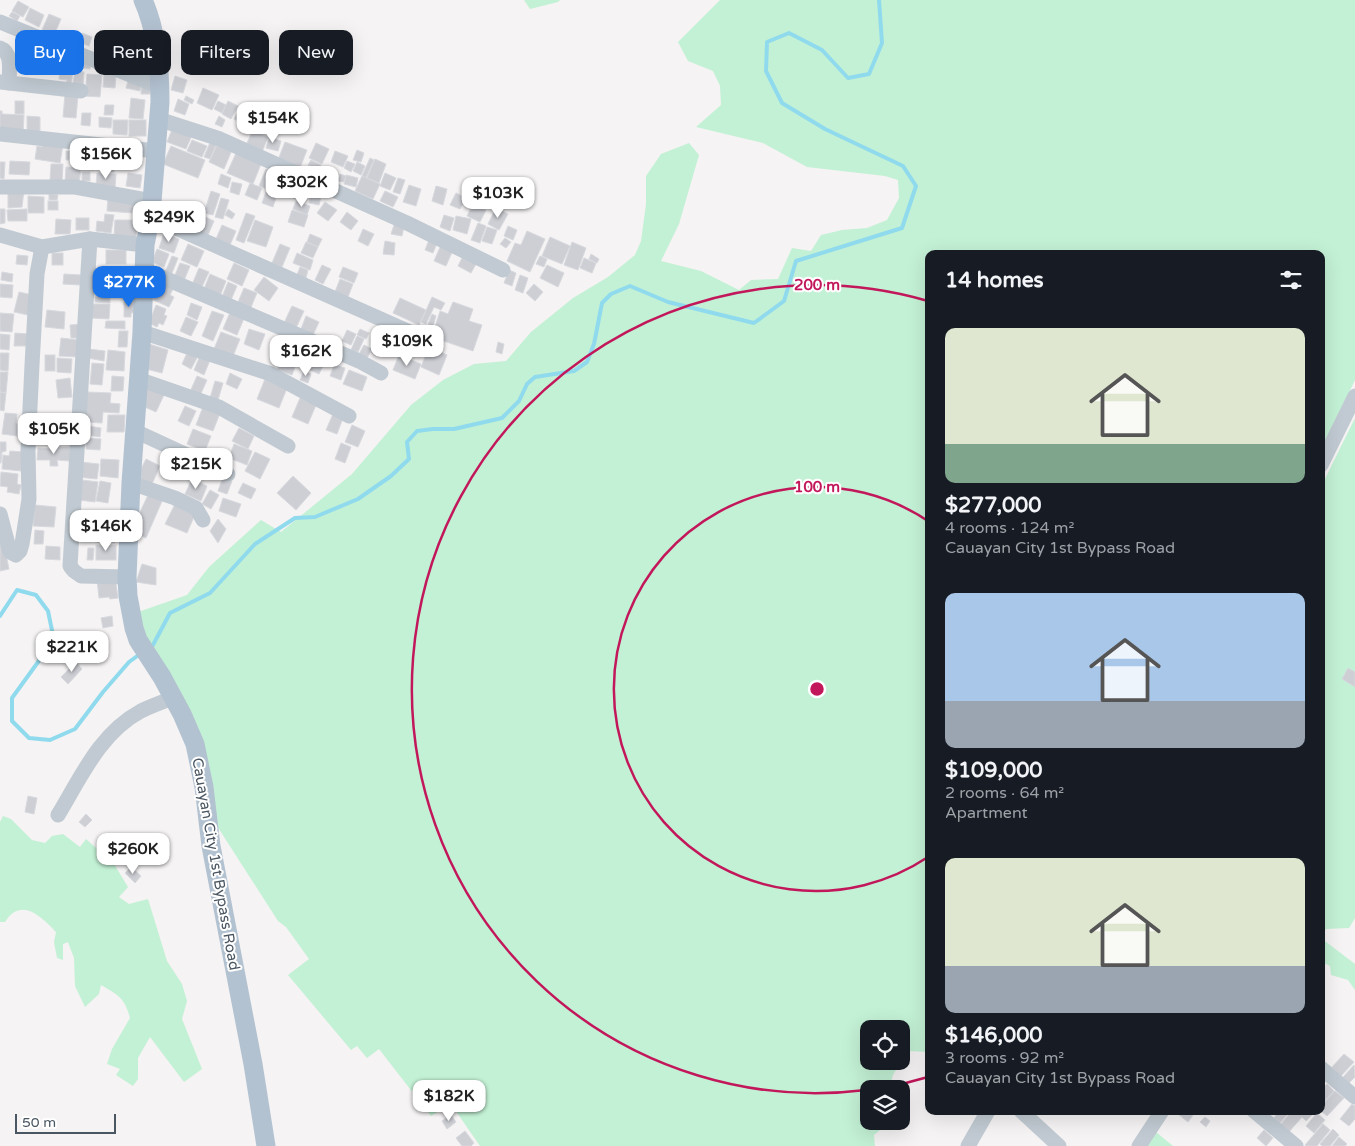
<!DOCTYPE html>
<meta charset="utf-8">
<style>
body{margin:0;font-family:"Varela Round",sans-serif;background:#242831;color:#f1f3f6;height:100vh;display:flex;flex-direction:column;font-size:19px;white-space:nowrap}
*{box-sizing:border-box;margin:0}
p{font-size:16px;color:#9ea1a6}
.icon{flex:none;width:28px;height:28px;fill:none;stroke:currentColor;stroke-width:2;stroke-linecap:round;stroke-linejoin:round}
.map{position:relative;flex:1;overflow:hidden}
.details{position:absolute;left:925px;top:250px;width:400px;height:865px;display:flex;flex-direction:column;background:#171b24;border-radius:10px;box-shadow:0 5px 20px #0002}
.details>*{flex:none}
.hud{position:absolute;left:15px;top:30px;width:475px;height:45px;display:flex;gap:10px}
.tools{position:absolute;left:860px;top:1020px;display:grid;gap:10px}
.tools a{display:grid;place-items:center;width:50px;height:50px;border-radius:10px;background:#171b24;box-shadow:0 5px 20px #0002;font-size:25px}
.scale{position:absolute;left:15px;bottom:12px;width:101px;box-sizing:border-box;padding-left:5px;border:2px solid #4a5661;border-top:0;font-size:14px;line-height:18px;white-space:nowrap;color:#4a5661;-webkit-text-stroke:4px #fff;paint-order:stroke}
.price{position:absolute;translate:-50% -42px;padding:0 11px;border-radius:10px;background:#fff;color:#222;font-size:16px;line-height:32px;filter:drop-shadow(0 1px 2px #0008)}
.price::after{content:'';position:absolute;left:50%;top:30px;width:15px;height:11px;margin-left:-8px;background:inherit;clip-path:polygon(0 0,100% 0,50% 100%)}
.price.on{background:#1a73e8;color:#fff}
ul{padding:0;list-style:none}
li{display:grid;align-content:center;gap:10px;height:265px;padding:0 20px}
li span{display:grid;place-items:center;height:155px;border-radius:10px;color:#555}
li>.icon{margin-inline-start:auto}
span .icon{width:90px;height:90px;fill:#fffc;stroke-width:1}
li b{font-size:21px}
h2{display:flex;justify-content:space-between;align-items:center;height:60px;padding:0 20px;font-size:21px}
.pill{padding:0 18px;border-radius:10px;background:#171b24;box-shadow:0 5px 20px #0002;font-size:18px;line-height:45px}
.pill.on{background:#1a73e8;color:#fff}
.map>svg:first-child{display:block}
.green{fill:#c3f1d5}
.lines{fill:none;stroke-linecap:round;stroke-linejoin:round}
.stream{stroke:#90daee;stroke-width:4}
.building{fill:#cdcfd5;stroke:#d7d9de}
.minor{stroke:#c1cad2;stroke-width:15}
.major{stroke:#b3c2d1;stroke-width:19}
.ring{fill:none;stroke:#c2185b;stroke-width:2.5}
.labels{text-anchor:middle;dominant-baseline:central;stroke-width:4;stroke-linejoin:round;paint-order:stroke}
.street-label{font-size:15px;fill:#4a5661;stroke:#fff}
.centre{fill:#c2185b;stroke:#fff;stroke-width:2.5}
.ring-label{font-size:15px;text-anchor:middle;font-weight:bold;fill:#c2185b;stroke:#fff;stroke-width:4;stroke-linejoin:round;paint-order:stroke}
</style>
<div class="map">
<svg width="1355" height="1146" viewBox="0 0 1355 1146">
<rect width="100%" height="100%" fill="#f5f3f3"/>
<g class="green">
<polygon points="524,0 560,0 558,2 530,9"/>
<polygon points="720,0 1355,0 1355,380 1321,451 1321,254 929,254 929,1052 907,1051 901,1061 901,1029 869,1029 869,1061 901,1061 893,1075 889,1089 869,1089 869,1121 891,1121 874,1135 875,1146 480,1146 451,1104 431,1116 379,1049 367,1058 357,1046 351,1050 288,975 309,959 286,927 278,921 217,826 144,633 138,612 187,595 209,567 261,520 281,532 352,474 411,405 443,380 474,364 506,361 531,332 573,298 608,277 635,255 641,241 646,204 646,176 661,154 689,143 699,155 679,224 661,261 701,271 739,290 751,280 778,279 792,248 811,251 821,235 842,230 867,228 887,220 899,198 898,180 885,176 807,167 763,143 696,127 721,105 720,86 713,71 688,61 678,42"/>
<polygon points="1355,418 1355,918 1349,928 1326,929 1321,937 1321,487"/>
<path d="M3 816 11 819 32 840 45 843 52 836 63 834 80 847 86 839 114 864 128 887 119 897 129 904 148 899 167 961 182 984 187 1001 182 1019 202 1069 184 1082 150 1037 138 1058V1079L133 1086 116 1075 120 1069 107 1064 112 1049 130 1018C125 998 118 995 101 985L99 994 85 1007 75 986 74 958 68 942 63 944V960L57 958 54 942 56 932C42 917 21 896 5 922H0V822Z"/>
<polygon points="1321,938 1355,964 1355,990 1348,980 1331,975 1330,966 1324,963 1321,963"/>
<polygon points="1156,1132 1173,1146 1146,1146"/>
</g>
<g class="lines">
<g class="stream">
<polyline points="0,616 17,590 36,595 48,611 54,640 12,698 12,721 29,738 50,740 75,729 103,692 129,662 140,654"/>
<polyline points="150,647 153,645 170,613 210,593 255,544 295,518 315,517 358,499 391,476 409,459 407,442 417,431 433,429 454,429 502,418 519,401 527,384 535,377 574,371 587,362 594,344 602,303 611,294 630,286 668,302 754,323 784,301 796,261 902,228 916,186 903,166 825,129 782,103 766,71 767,42 789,33 822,50 848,78 869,74 882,43 879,0"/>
</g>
</g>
<g class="building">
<polygon points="18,1 29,7 23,17 12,11"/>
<polygon points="30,8 44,15 39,27 25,20"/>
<polygon points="12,12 20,16 17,21 9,16"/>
<polygon points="49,14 61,19 54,35 42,30"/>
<polygon points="82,33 92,37 89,46 79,42"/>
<polygon points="97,33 104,35 102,41 96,39"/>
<polygon points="115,38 127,43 119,63 107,58"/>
<polygon points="135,46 143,49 141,56 132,53"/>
<polygon points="33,54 41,54 40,66 32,66"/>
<polygon points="132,55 140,60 133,73 124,67"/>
<polygon points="63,57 68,57 67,67 63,67"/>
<polygon points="69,57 76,57 75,69 68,68"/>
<polygon points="144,58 149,59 146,67 141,65"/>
<polygon points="79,59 91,61 90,69 78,67"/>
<polygon points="60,69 73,70 71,87 66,87 67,80 59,79"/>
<polygon points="75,71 84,72 83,86 73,84"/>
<polygon points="87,74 102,75 100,97 85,96"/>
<polygon points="104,74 116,75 115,88 103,87"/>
<polygon points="175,76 187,80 183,93 171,90"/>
<polygon points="128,81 141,84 140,91 126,88"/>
<polygon points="142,84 151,84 150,94 141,94"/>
<polygon points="203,88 219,95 212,110 197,103"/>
<polygon points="65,94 78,95 76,118 63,117"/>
<polygon points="186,96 194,100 192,104 184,100"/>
<polygon points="131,98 145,100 143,119 129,118"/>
<polygon points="178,99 189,104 185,115 174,111"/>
<rect x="15" y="101" width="9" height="13"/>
<polygon points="218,101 226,105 222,113 214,109"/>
<polygon points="228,101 238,106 231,119 222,114"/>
<polygon points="243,103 260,111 251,128 234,119"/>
<polygon points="105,105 114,105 113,115 104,115"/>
<polygon points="0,111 2,111 2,114 24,115 23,134 0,129"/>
<polygon points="82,113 91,113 90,126 81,125"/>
<polygon points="260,113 270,117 262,134 252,129"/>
<polygon points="27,116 40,117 40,132 27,131"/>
<polygon points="219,116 225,120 222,127 215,124"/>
<polygon points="99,117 112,118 111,128 99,127"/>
<polygon points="270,119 275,121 272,129 266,127"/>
<polygon points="113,120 128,120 127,135 113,134"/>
<rect x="129" y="120" width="17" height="16"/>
<polygon points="173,127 192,135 186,149 167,142"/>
<polygon points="253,130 268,137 262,152 246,145"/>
<polygon points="269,137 281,141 278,151 266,148"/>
<polygon points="192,140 207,146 202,157 187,151"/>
<polygon points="211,140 217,143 210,159 204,157"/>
<polygon points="43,142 63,145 60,163 35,159 37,146 42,147"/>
<polygon points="285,142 307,150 300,168 278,160"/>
<polygon points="218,143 232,150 224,169 209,162"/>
<polygon points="316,143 329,149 322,164 309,158"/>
<polygon points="171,146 205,160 198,178 163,164"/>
<polygon points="357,150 364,153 361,162 353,160"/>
<polygon points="66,151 79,151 78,160 66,160"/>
<polygon points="237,151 261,164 253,184 227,173"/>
<polygon points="335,151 348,156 343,167 331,162"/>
<polygon points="370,158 374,160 366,178 362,176"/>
<polygon points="375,159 386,164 379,183 367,178"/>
<polygon points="311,160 321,165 319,170 308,165"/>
<polygon points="10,161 30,162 29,175 9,174"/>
<polygon points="347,161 355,164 351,172 344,168"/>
<polygon points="0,162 5,162 4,179 0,178"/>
<polygon points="357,162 365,166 361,175 353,171"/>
<polygon points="82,163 95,164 95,170 81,170"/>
<polygon points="51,164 63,164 62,181 50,180"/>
<polygon points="66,167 81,168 79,184 65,183"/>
<rect x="100" y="167" width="14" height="5"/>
<polygon points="266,169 282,175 275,192 259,186"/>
<rect x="82" y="172" width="8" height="9"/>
<polygon points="97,173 116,174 115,188 96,187"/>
<polygon points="128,173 142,175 140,188 126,186"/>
<polygon points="385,173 396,178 390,190 380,186"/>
<polygon points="221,174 231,178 228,188 218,184"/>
<polygon points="340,174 346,176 344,182 338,181"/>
<polygon points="346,175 358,178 356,187 344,184"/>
<polygon points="362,176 380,184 373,199 355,191"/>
<polygon points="398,178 405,180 400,194 393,192"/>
<polygon points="300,179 310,183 303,201 293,198"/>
<polygon points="232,182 242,184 239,195 230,192"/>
<polygon points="250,183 262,188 257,200 245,195"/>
<polygon points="409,185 421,189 416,206 403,202"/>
<polygon points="436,186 447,189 443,205 432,201"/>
<polygon points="8,190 24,190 22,207 8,208"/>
<polygon points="211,191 220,194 213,215 204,213"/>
<polygon points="385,191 398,197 393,207 380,201"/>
<polygon points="266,192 277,195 273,207 262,203"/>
<polygon points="456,193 466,198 460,209 450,205"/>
<polygon points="49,194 58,195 57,200 49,200"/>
<polygon points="311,194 321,197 319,205 309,203"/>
<polygon points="28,196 44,197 44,213 28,213"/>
<polygon points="108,197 134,199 133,213 107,211"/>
<polygon points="221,198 229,200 223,219 215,217"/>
<rect x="48" y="201" width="10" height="9"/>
<polygon points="296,201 310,206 307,215 293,209"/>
<polygon points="325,202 337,210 328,221 317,213"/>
<polygon points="473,204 486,210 480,222 467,216"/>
<polygon points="185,206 194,208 189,224 181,221"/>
<polygon points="496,208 508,214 499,230 488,224"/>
<polygon points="0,209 5,209 5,223 0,224"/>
<polygon points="27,209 27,221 8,221 7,210"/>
<polygon points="228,209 235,214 232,219 225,215"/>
<polygon points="195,210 202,213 198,223 191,221"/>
<polygon points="292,210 308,215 304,227 288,222"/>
<polygon points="347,212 358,221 351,230 340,222"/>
<polygon points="246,213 255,216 244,243 236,240"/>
<polygon points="105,214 114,215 111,233 96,231 97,221 104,222"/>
<polygon points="444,215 454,218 450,231 440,227"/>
<polygon points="203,216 214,221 208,235 197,231"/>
<polygon points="456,216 471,219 467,234 453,230"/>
<rect x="76" y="218" width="13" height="12"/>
<polygon points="56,219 71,220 70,234 55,234"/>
<polygon points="115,220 137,220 136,239 114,238"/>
<polygon points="255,220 273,227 266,247 247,241"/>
<polygon points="478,223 486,226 480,243 471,240"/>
<polygon points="222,225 236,231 230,245 216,239"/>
<polygon points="394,225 404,227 402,236 391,234"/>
<polygon points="508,226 517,230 513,240 504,236"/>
<polygon points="487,227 497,230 492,244 482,241"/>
<polygon points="363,229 374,234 368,246 358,241"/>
<polygon points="527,231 545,239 530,272 507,261 515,243 521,245"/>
<polygon points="164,233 179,239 174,253 159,248"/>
<polygon points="310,234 322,239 318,247 307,242"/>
<polygon points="550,237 570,246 562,264 542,256"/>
<polygon points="505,238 511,242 506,248 500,244"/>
<polygon points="429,240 437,243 433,253 425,250"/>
<polygon points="385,241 395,243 394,255 383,254"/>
<polygon points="306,242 318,247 313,258 301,253"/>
<polygon points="572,242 586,248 578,270 564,265"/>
<polygon points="188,244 204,251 197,267 181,260"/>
<polygon points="280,244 290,248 282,267 272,263"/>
<polygon points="441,245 453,250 446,266 434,261"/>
<polygon points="157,249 169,254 164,267 152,262"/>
<rect x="106" y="250" width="20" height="14"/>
<rect x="52" y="253" width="11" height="12"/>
<polygon points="297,253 313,260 310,270 293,263"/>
<polygon points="591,254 599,259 597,263 589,259"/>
<polygon points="17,255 28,256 27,265 16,264"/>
<polygon points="172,256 178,258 170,278 164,275"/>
<polygon points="540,256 547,259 544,267 536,264"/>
<polygon points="462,258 476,264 471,273 458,266"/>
<polygon points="584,258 596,263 592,273 580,268"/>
<polygon points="180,263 190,266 183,283 173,280"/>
<polygon points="234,263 249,270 242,286 227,279"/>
<polygon points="322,265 331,269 323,284 315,280"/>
<polygon points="547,265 564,273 558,287 540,278"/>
<polygon points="300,267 308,270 306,278 297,275"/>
<polygon points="343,267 358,273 354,283 339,277"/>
<polygon points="199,268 209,272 200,291 191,287"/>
<polygon points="509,270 516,273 512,286 504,283"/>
<polygon points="2,272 13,274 12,282 1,280"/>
<polygon points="64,274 81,275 80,285 63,284"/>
<polygon points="210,274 226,281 220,296 204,289"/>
<polygon points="520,275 528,278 523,293 515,290"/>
<polygon points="264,277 278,288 269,301 254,290"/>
<polygon points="340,279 353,284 348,297 335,292"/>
<polygon points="155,282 173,289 170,295 174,297 169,307 149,298"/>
<polygon points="228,282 237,286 231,300 222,297"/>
<polygon points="0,284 13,285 12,298 0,297"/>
<polygon points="534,284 543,292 535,301 526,293"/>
<polygon points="244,288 257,293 249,312 236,307"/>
<polygon points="19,292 33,295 28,315 14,312"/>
<polygon points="95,297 110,297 110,303 95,302"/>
<polygon points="432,297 445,303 441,310 434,307 426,324 421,322"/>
<polygon points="400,298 426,310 419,325 393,313"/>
<polygon points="124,300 134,300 134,313 131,313 131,317 124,317"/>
<polygon points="453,302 473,309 469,321 482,325 473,351 432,337 440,311 448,314"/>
<polygon points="191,303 202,307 197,320 187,315"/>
<polygon points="92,304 110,304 109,319 91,318"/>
<polygon points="156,305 166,309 164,315 167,316 163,325 159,323 157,327 149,323"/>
<polygon points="292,306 304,311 296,328 284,323"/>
<polygon points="47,310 65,312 64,329 45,327"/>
<polygon points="231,310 245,316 237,335 223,329"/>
<polygon points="212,311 224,315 213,341 202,336"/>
<polygon points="0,313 14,314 12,332 0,331"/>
<polygon points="432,314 436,316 433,326 428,324"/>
<polygon points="306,316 319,322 313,335 301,329"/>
<polygon points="186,317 198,322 191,336 180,331"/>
<polygon points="106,321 125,321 125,329 105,328"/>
<polygon points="81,324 81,338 71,338 70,325"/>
<polygon points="249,329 265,334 259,350 244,344"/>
<polygon points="360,329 369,333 366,339 357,335"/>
<polygon points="347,330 356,334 351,345 342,341"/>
<polygon points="119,331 128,331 127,347 118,347"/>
<polygon points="221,332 240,339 233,356 214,349"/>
<polygon points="15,333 28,334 27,346 14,346"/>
<polygon points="380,333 390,338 383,351 373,346"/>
<polygon points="0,334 10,335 9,350 0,349"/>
<polygon points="357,336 364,339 358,352 351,350"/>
<polygon points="392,336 401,340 396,353 387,349"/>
<polygon points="61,338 79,340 78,357 59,356"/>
<polygon points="498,342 504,344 502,354 496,352"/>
<polygon points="149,344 168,350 162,373 142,368"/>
<polygon points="364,345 372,349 366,360 358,356"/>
<polygon points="286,346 301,351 292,375 277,370"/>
<polygon points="375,347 380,351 376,356 371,352"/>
<polygon points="429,347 447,355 439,375 421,367"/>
<polygon points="89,349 105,351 104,361 88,358"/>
<polygon points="108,350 125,352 124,371 106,370"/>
<polygon points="188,351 198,356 191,369 182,364"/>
<polygon points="0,353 9,353 8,371 0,370"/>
<rect x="45" y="355" width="10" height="16"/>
<polygon points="314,355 326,360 319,374 299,365 303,356 312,360"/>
<polygon points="399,355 421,364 415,379 393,370"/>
<polygon points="200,356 210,360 204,375 194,370"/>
<polygon points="57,358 72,359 71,373 57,372"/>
<polygon points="92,363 104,364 102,385 90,384"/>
<polygon points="334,365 345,368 341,380 330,376"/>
<polygon points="349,370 367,377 362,391 343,384"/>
<polygon points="304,371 311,374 308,383 300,380"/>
<polygon points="0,372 8,372 6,393 0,392"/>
<polygon points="230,373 242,379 237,389 226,384"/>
<polygon points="112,376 124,377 123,391 111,391"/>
<polygon points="197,376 207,380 199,398 189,394"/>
<polygon points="70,378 72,397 58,398 56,380"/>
<polygon points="265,379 287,388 279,408 257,399"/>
<polygon points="215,381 223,383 218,400 210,398"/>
<polygon points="148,388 164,395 156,412 140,405"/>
<polygon points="0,392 6,393 4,411 0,410"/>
<polygon points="87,392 111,393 110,403 120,404 119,413 103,412 102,423 85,422"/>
<polygon points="300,398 316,405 308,424 292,417"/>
<polygon points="185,406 196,411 189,426 178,421"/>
<polygon points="203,407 220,413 213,431 196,425"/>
<polygon points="5,413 17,414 16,423 19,424 18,436 2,434"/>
<polygon points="333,414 343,418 337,434 326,430"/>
<polygon points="108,415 125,415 124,432 107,432"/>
<polygon points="54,417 68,418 67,435 52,434"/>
<polygon points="47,420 48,432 37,432 36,421"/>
<polygon points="352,425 365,431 358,447 345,442"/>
<polygon points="88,426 101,428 100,437 88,435"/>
<polygon points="239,428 254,436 248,449 232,441"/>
<polygon points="193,429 211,436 205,451 187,444"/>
<polygon points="59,436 71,437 70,445 59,444"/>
<polygon points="86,438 101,439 100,450 86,449"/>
<polygon points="0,442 6,442 6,451 2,452 1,463 0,463"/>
<polygon points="341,443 351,447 345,463 335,459"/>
<polygon points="234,444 252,451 247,465 229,458"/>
<polygon points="53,447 70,447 70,461 57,460 58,466 50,466 50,460 37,460 38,448 53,449"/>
<polygon points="10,451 23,452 21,471 2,469 3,455 9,456"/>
<polygon points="255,452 270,459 260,479 245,471"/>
<polygon points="168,457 183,462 178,474 163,469"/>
<polygon points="101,459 119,460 118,478 100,476"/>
<polygon points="146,459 160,466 152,484 137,477"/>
<polygon points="190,460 207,468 201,481 184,473"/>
<polygon points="80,462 99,464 97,479 78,477"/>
<polygon points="1,472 18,474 17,484 21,485 19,494 7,492 8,487 0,486"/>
<polygon points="293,476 311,493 296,510 277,493"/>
<polygon points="223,477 232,481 227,494 218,491"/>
<polygon points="192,479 207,486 201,501 185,494"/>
<polygon points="82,480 98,482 95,502 79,500"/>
<polygon points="100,481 111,483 108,503 96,501"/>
<polygon points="243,483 256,489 251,499 238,493"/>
<polygon points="210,490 219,495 211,509 202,504"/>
<polygon points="149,493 163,499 146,538 131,531"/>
<polygon points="223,498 241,504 236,517 219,511"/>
<polygon points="176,502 196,512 187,533 165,524"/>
<polygon points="35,505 56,507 54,527 33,526"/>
<polygon points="218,519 226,529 218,543 210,531"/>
<polygon points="96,523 116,524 115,543 95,542"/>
<polygon points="35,530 44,531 43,544 34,544"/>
<polygon points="0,535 2,535 9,569 0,571"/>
<rect x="96" y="545" width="20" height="15"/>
<polygon points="46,546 60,547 60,560 45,559"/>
<polygon points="88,548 94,548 93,560 87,560"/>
<polygon points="142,564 156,568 156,585 136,582"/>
<polygon points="115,577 118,598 110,599 109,597 99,598 97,580"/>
<polygon points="112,616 113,626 103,628 101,618"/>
<polygon points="76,662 82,669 68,684 61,677"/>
<polygon points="1348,668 1355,672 1355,687 1342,679"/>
<polygon points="28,796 37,798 34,814 25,812"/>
<polygon points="86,814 92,820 85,827 79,822"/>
<polygon points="131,867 141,876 135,883 125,873"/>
<polygon points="1344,1054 1354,1062 1341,1076 1332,1067"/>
<polygon points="1354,1065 1355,1077 1349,1083 1343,1077"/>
<polygon points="1327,1084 1334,1091 1321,1105 1321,1090"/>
<polygon points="1335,1091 1344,1098 1327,1116 1321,1111 1321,1106"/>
<polygon points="1352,1104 1355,1106 1355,1119 1349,1126 1340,1119"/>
<polygon points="1181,1111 1196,1111 1188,1122 1178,1114"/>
<polygon points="1279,1111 1290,1111 1280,1123 1274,1118"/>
<polygon points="1292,1111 1314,1111 1315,1112 1306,1121 1302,1117 1288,1133 1280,1125"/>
<polygon points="1317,1113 1325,1120 1314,1133 1306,1126"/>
<polygon points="451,1115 456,1122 447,1129 442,1121"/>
<polygon points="1205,1117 1210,1121 1206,1127 1200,1122"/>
<polygon points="1323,1124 1330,1130 1317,1146 1306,1146 1305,1145"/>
<polygon points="1333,1129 1339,1135 1330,1146 1322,1146 1320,1144"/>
<polygon points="1264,1130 1273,1138 1266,1146 1257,1138"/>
<polygon points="465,1131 474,1143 471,1146 462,1146 456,1138"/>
<polygon points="1339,1137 1347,1144 1345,1146 1332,1146"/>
</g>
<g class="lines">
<g class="minor">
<polyline points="0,22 160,87"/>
<path d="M0 48C13 53 9 71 9 83"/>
<polyline points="0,82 81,91"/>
<polyline points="158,119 220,139 407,223 503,270"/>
<polyline points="0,134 156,151"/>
<polyline points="0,187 75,187 152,201"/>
<polyline points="151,217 428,340"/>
<polyline points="0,235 42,247 90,239 145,245"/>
<polyline points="90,239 70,566 74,571 81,576 127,577"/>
<polyline points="143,269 359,361 381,373"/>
<polyline points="142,332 271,374 349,416"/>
<polyline points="138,379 219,407 288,446"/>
<polyline points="135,431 228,474"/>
<polyline points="1321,465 1355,396"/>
<polyline points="131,483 175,498 196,508 203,520"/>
<polyline points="0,514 10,552 16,555 20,551 22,544 29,499 28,450 32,365 37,274 42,247"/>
<path d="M58 815C81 777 100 733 141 711 151 706 162 702 173 698"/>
<polyline points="1321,1068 1355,1097"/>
<polyline points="1021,1111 1059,1146"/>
<polyline points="1254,1111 1296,1146"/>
<polyline points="968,1146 988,1111"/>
<polyline points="1139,1146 1162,1111"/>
</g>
<path class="major" d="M143 0C157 31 160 68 160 102L151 214 145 245 142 332 131 483 127 577 128 596 134 628 138 640 162 677 182 714 195 744 204 787 211 846 253 1064 266 1146"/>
</g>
<g class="ring">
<path d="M928 857A202 202 0 1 1 928 521"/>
<path d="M928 1077A404 404 0 0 1 877 1089M866 1090A404 404 0 1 1 928 301"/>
</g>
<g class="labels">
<g class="street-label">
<text transform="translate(216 864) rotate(80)">Cauayan City 1st Bypass Road</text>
</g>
</g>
<circle cx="817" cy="689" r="8" class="centre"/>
<g class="ring-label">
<text x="817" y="290">200 m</text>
<text x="817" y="492">100 m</text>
</g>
</svg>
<div class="tools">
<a><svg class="icon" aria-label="locate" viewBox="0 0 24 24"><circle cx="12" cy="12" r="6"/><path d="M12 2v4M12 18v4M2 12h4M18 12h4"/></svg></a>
<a><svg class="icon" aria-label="layers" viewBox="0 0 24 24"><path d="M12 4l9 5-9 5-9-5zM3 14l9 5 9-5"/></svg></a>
</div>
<div class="scale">50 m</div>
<b class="price" style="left:273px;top:144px">$154K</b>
<b class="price" style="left:106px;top:180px">$156K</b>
<b class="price" style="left:302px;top:208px">$302K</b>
<b class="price" style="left:498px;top:219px">$103K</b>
<b class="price" style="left:169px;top:243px">$249K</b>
<b class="price on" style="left:129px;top:308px">$277K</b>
<b class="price" style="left:407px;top:367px">$109K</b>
<b class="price" style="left:306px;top:377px">$162K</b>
<b class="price" style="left:54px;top:455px">$105K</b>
<b class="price" style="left:196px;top:490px">$215K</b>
<b class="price" style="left:106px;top:552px">$146K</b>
<b class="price" style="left:72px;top:673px">$221K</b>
<b class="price" style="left:133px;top:875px">$260K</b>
<b class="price" style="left:449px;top:1122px">$182K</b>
<div class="hud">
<a class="pill on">Buy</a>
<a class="pill">Rent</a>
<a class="pill">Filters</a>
<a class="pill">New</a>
</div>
<section class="details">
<h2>14 homes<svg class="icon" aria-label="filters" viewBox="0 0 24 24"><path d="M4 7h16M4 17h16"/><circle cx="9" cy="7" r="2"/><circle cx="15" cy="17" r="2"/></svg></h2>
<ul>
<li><span style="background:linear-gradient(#dfe7d0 75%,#7fa58c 0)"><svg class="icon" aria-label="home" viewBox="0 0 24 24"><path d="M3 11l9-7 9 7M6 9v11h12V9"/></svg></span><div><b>$277,000</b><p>4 rooms · 124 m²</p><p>Cauayan City 1st Bypass Road</p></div></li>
<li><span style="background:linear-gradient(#a9c7e8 70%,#9aa5b1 0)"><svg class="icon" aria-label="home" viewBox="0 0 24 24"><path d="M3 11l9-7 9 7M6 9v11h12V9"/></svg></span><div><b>$109,000</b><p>2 rooms · 64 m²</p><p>Apartment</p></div></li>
<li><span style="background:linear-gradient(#dfe7d0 70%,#9aa5b1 0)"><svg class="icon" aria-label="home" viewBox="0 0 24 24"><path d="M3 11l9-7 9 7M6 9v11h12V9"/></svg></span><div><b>$146,000</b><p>3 rooms · 92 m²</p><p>Cauayan City 1st Bypass Road</p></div></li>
</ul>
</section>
</div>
